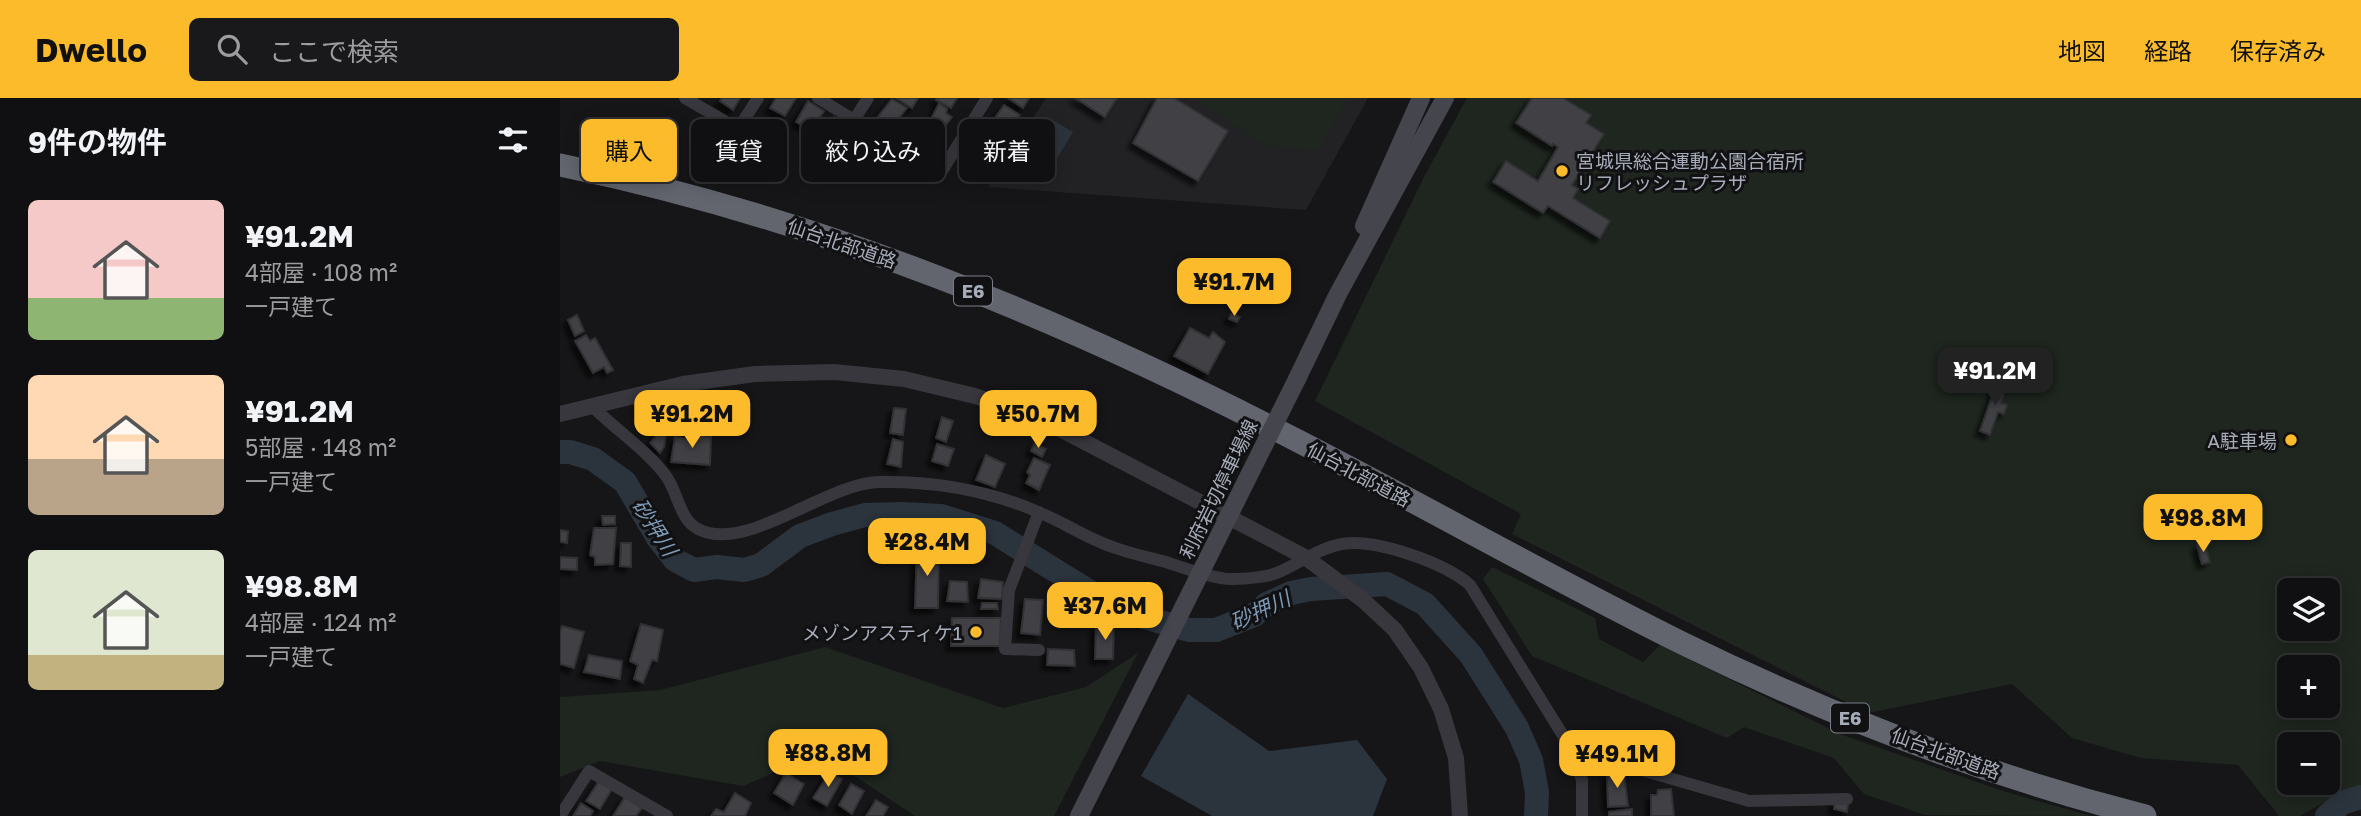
<!DOCTYPE html>
<html lang="ja">
<meta charset="utf-8">
<style>
body{margin:0;font-family:"Golos Text","Noto Sans JP",sans-serif;background:#19191b;color:#f1f3f6;height:100vh;display:flex;flex-direction:column;font-size:26px;white-space:nowrap}
*{box-sizing:border-box;margin:0}
p{font-size:23px;color:#9c9d9f}
.icon{flex:none;width:38px;height:38px;fill:none;stroke:currentColor;stroke-width:2;stroke-linecap:round;stroke-linejoin:round}
.map{position:relative;flex:1;overflow:hidden}
.panel{display:flex;flex-direction:column;background:#101012;width:560px}
.panel>*{flex:none}
.banner{position:absolute;left:21px;top:21px;width:665px;height:63px;display:flex;gap:14px}
.tools{position:absolute;left:1717px;top:480px;display:grid;gap:14px}
.tools a{display:grid;place-items:center;width:63px;height:63px;border-radius:10px;background:#101012;box-shadow:0 4px 18px #0003,0 0 0 2px #303032;font-size:35px}
.price{position:absolute;translate:-50% -60px;padding:0 16px;border-radius:14px;background:#fbbb2b;color:#111;font-size:23px;line-height:46px;filter:drop-shadow(0 2px 4px #0008)}
.price::after{content:'';position:absolute;left:50%;top:42px;width:21px;height:16px;margin-left:-10px;background:inherit;clip-path:polygon(0 0,100% 0,50% 100%)}
.price.selected{background:#222;color:#fff}
ul{padding:0;list-style:none}
li{display:flex;align-items:center;gap:21px;height:175px;padding:0 28px}
li span{display:grid;place-items:center;flex:none;width:196px;height:140px;border-radius:10px;color:#555}
li>.icon{margin-inline-start:auto}
span .icon{width:84px;height:84px;fill:#fffc;stroke-width:1}
li b{font-size:30px}
h2{display:flex;justify-content:space-between;align-items:center;height:84px;padding:0 28px;font-size:30px}
.chip{padding:0 24px;border-radius:10px;background:#101012;box-shadow:0 4px 18px #0003,0 0 0 2px #303032;font-size:24px;line-height:63px}
.chip.selected{background:#fbbb2b;color:#111}
header{display:flex;align-items:center;gap:42px;box-sizing:border-box;height:98px;padding:0 35px;background:#fbbb2b;color:#111}
header strong{font-size:33px}
nav{display:flex;gap:38px;margin-inline-start:auto;font-size:24px}
.search{width:490px;height:63px;background:#19191b;display:flex;align-items:center;gap:18px;box-sizing:border-box;padding:0 24px;border-radius:10px;color:#9c9d9f;font-size:26px}
main{display:flex;flex:1;min-height:0}
.map>svg:first-child{display:block}
.built{fill:#222225}
.green{fill:#1e261f;fill-rule:evenodd}
.water{fill:#2b343d}
.lines{fill:none;stroke-linecap:round;stroke-linejoin:round}
.river{stroke:#2b343d;stroke-width:24}
.building{fill:#404145;stroke:#303034;stroke-width:2;filter:url(#shadow)}
.minor{stroke:#37373d;stroke-width:12}
.tertiary{stroke:#37373d;stroke-width:16}
.secondary{stroke:#45464d;stroke-width:18}
.motorway{stroke:#62656e;stroke-width:23}
.secondary-bridge{stroke:#45464d;stroke-width:18}
.poi-dot{fill:#fbbb2b;stroke:#111113;stroke-width:2.5}
.labels{text-anchor:middle;dominant-baseline:central;stroke-width:6;stroke-linejoin:round;paint-order:stroke}
.shield{fill:#111113;stroke:#7a7e87;stroke-width:2}
.shield-label{font-size:18px;font-weight:bold;fill:#a7acb9}
.poi-label{font-size:19px;fill:#a7acb9;stroke:#111113;text-anchor:end}
.street-label{font-size:19px;fill:#a7acb9;stroke:#111113}
.water-label{font-size:21px;font-style:italic;fill:#7c99b5;stroke:#111113}
</style>
<header>
<strong>Dwello</strong>
<div class="search"><svg class="icon" aria-label="search" viewBox="0 0 24 24"><circle cx="10" cy="10" r="6"/><path d="M15 15l6 6"/></svg>ここで検索</div>
<nav><a>地図</a><a>経路</a><a>保存済み</a></nav>
</header>
<main>
<section class="panel">
<h2>9件の物件<svg class="icon" aria-label="filters" viewBox="0 0 24 24"><path d="M4 7h16M4 17h16"/><circle cx="9" cy="7" r="2"/><circle cx="15" cy="17" r="2"/></svg></h2>
<ul>
<li><span style="background:linear-gradient(#f6c9c9 70%,#8fb573 0)"><svg class="icon" aria-label="home" viewBox="0 0 24 24"><path d="M3 11l9-7 9 7M6 9v11h12V9"/></svg></span><div><b>¥91.2M</b><p>4部屋 · 108 m²</p><p>一戸建て</p></div></li>
<li><span style="background:linear-gradient(#ffd9b3 60%,#b9a48a 0)"><svg class="icon" aria-label="home" viewBox="0 0 24 24"><path d="M3 11l9-7 9 7M6 9v11h12V9"/></svg></span><div><b>¥91.2M</b><p>5部屋 · 148 m²</p><p>一戸建て</p></div></li>
<li><span style="background:linear-gradient(#dfe7d0 75%,#c2b280 0)"><svg class="icon" aria-label="home" viewBox="0 0 24 24"><path d="M3 11l9-7 9 7M6 9v11h12V9"/></svg></span><div><b>¥98.8M</b><p>4部屋 · 124 m²</p><p>一戸建て</p></div></li>
</ul>
</section>
<div class="map">
<svg width="1801" height="718" viewBox="0 0 1801 718">
<defs>
<filter id="shadow"><feDropShadow dx="-5" dy="5" stdDeviation="2" flood-color="#0009"/></filter>
</defs>
<rect width="100%" height="100%" fill="#161618"/>
<polygon class="built" points="486,0 808,0 746,112 428,89"/>
<g class="green">
<polygon points="633,0 788,0 759,52 707,48"/>
<path d="M907 0H1801V689L1779 696 1740 718H1719L1678 667 1581 660 1512 640 1452 586 1308 615 952 436 961 416 755 303 864 79ZM1729 492H1768V530H1729ZM1729 569H1768V607H1729ZM1729 646H1768V684H1729Z"/>
<polygon points="932,469 1035,520 1039,541 1083,564 1100,547 1280,636 1443,693 1532,718 1365,717 1304,696 1274,660 1184,629 1167,640 972,558 923,481"/>
<polygon points="265,549 443,610 526,589 578,555 494,718 355,718 260,655 183,688 40,663 0,679 0,599 100,592"/>
</g>
<g class="water">
<polygon points="491,21 513,34 490,72 466,58"/>
<polygon points="628,596 709,653 797,642 827,681 813,718 652,718 581,678"/>
</g>
<g class="lines">
<g class="river">
<polyline points="0,354 10,354 33,361 65,384 98,440 115,462 134,472 157,469 184,472 201,467 240,438 272,426 305,417 342,416 381,418 435,435 559,512 629,532 656,532 694,517 707,506 731,495 751,491 827,486 865,506 911,557 957,630 971,662 977,694 976,718"/>
<polyline points="1767,718 1782,705 1801,699"/>
</g>
</g>
<g class="building">
<polygon points="162,0 180,0 173,12 160,3"/>
<polygon points="216,0 236,0 225,18 210,10"/>
<polygon points="336,0 358,0 352,10"/>
<polygon points="377,0 397,0 391,10 376,2"/>
<polygon points="448,0 469,0 463,10"/>
<polygon points="515,0 557,0 545,19"/>
<polygon points="597,0 614,0 668,33 638,83 573,45"/>
<polygon points="972,0 1003,0 1031,17 1026,25 1044,36 1012,87 1018,91 1013,100 1050,123 1040,140 988,108 983,115 933,84 946,63 978,83 998,49 993,46 992,48 956,25"/>
<polygon points="332,1 347,10 331,30 316,21"/>
<polygon points="248,3 264,13 251,33 236,24"/>
<polygon points="379,5 387,11 386,15 392,19 386,27 372,19"/>
<polygon points="444,7 460,17 446,38 429,28"/>
<polygon points="274,19 287,29 277,48 261,39"/>
<polygon points="367,23 383,33 371,54 354,43"/>
<polygon points="426,32 443,42 428,65 411,55"/>
<polygon points="671,216 680,219 677,224 669,221"/>
<polygon points="17,217 24,233 15,238 8,222"/>
<polygon points="630,230 649,240 653,234 665,244 648,276 614,258"/>
<polygon points="26,237 30,243 35,240 53,272 47,275 44,269 33,275 15,243"/>
<polygon points="1438,281 1448,284 1441,305 1447,307 1444,316 1438,314 1430,337 1420,333"/>
<polygon points="334,310 346,311 343,337 330,335"/>
<polygon points="382,319 393,323 386,344 376,340"/>
<polygon points="102,331 106,336 104,349 100,355 90,345"/>
<polygon points="130,334 151,339 150,367 111,364 115,339 128,341"/>
<polygon points="333,341 343,344 341,369 327,366"/>
<polygon points="377,346 394,351 388,368 372,363"/>
<polygon points="474,346 486,351 482,359 471,353"/>
<polygon points="426,357 445,366 435,389 416,382"/>
<polygon points="474,360 490,367 479,392 466,385 470,377 467,374"/>
<polygon points="1615,411 1639,419 1635,429 1612,420"/>
<polygon points="42,418 55,418 55,426 43,427"/>
<polygon points="34,430 56,430 53,466 35,467 35,459 30,457"/>
<polygon points="0,432 8,433 7,445 0,444"/>
<polygon points="61,445 71,445 71,469 60,468"/>
<polygon points="1645,445 1650,464 1642,466 1637,447"/>
<polygon points="357,450 379,451 378,510 355,510"/>
<polygon points="0,459 17,460 17,472 0,471"/>
<polygon points="421,481 443,484 442,501 418,500"/>
<polygon points="390,483 407,484 408,504 387,503"/>
<polygon points="465,501 483,502 480,537 461,535"/>
<polygon points="422,505 437,505 438,511 421,511"/>
<polygon points="392,520 441,520 440,548 391,548"/>
<polygon points="81,526 103,532 97,563 92,562 83,585 74,581 78,567 70,563"/>
<polygon points="554,527 553,561 535,561 536,528"/>
<polygon points="2,528 24,534 14,570 0,566 0,535"/>
<polygon points="488,551 514,552 515,568 487,567"/>
<polygon points="29,557 62,563 60,581 24,574"/>
<polygon points="270,674 282,681 267,708 253,700"/>
<polygon points="226,675 244,686 233,707 214,695"/>
<polygon points="1047,675 1064,676 1068,708 1048,709"/>
<polygon points="39,683 52,691 40,711 26,703"/>
<polygon points="291,686 304,693 292,716 279,707"/>
<polygon points="1111,691 1114,718 1091,718 1091,697 1097,697 1098,692"/>
<polygon points="175,695 191,705 185,718 151,718 156,711 164,714"/>
<polygon points="65,699 82,710 76,718 53,718"/>
<polygon points="316,702 328,709 323,718 306,718"/>
<polygon points="1275,702 1288,706 1287,714 1274,711"/>
<polygon points="21,705 33,713 30,718 13,718"/>
<polygon points="1072,711 1072,718 1049,718 1049,714"/>
</g>
<g class="lines">
<g class="minor">
<polyline points="125,0 178,31 198,0"/>
<polyline points="258,0 294,22"/>
<polyline points="308,0 294,22 380,76 427,0"/>
<path d="M33 309C54 330 90 355 106 378 118 394 119 421 138 431 185 456 265 386 318 384 373 383 428 392 478 414 503 424 525 439 550 448 568 455 587 459 606 464 624 470 654 481 672 481 686 481 708 479 719 474 740 465 759 450 782 446 815 440 885 465 910 487L1012 652 1022 682V718"/>
<polyline points="479,414 449,492 445,551 479,552"/>
<polyline points="1012,652 1189,703 1287,701"/>
<polyline points="0,718 29,673 107,718"/>
</g>
<polyline class="tertiary" points="0,316 123,286 195,276 274,274 344,281 415,298 475,318 745,459 803,502 835,532 861,570 881,611 896,660 900,718"/>
<g class="secondary">
<polyline points="804,128 861,0"/>
<polyline points="737,281 778,196 885,0"/>
<polyline points="519,718 601,554"/>
</g>
<path class="motorway" d="M0 67C260 120 507 223 742 345 870 411 995 482 1124 546 1271 618 1426 677 1585 718"/>
<polyline class="secondary-bridge" points="601,554 737,281"/>
</g>
<g class="poi-dot">
<circle cx="1002" cy="73" r="7"/>
<circle cx="1731" cy="342" r="7"/>
<circle cx="416" cy="534" r="7"/>
</g>
<g class="labels">
<g class="shield">
<rect x="394" y="178.5" width="38" height="29" rx="5"/>
<rect x="1271" y="605.5" width="38" height="29" rx="5"/>
</g>
<g class="shield-label">
<text x="413" y="193">E6</text>
<text x="1290" y="620">E6</text>
</g>
<g class="poi-label">
<text x="1016" y="62" text-anchor="start">宮城県総合運動公園合宿所<tspan x="1016" dy="22">リフレッシュプラザ</tspan></text>
<text x="1717" y="342">A駐車場</text>
<text x="402" y="534">メゾンアスティケ1</text>
</g>
<g class="street-label">
<text transform="translate(282 145) rotate(19)">仙台北部道路</text>
<text transform="translate(799 376) rotate(28)">仙台北部道路</text>
<text transform="translate(658 391) rotate(-64)">利府岩切停車場線</text>
<text transform="translate(1386 655) rotate(20)">仙台北部道路</text>
</g>
<g class="water-label">
<text transform="translate(95 429) rotate(57)">砂押川</text>
<text transform="translate(700 512) rotate(-25)">砂押川</text>
</g>
</g>
</svg>
<div class="tools">
<a><svg class="icon" aria-label="layers" viewBox="0 0 24 24"><path d="M12 4l9 5-9 5-9-5zM3 14l9 5 9-5"/></svg></a>
<a>+</a>
<a>−</a>
</div>
<b class="price" style="left:674px;top:220px">¥91.7M</b>
<b class="price selected" style="left:1435px;top:309px">¥91.2M</b>
<b class="price" style="left:132px;top:352px">¥91.2M</b>
<b class="price" style="left:478px;top:352px">¥50.7M</b>
<b class="price" style="left:1643px;top:456px">¥98.8M</b>
<b class="price" style="left:367px;top:480px">¥28.4M</b>
<b class="price" style="left:545px;top:544px">¥37.6M</b>
<b class="price" style="left:268px;top:691px">¥88.8M</b>
<b class="price" style="left:1057px;top:692px">¥49.1M</b>
<div class="banner">
<a class="chip selected">購入</a>
<a class="chip">賃貸</a>
<a class="chip">絞り込み</a>
<a class="chip">新着</a>
</div>
</div>
</main>
